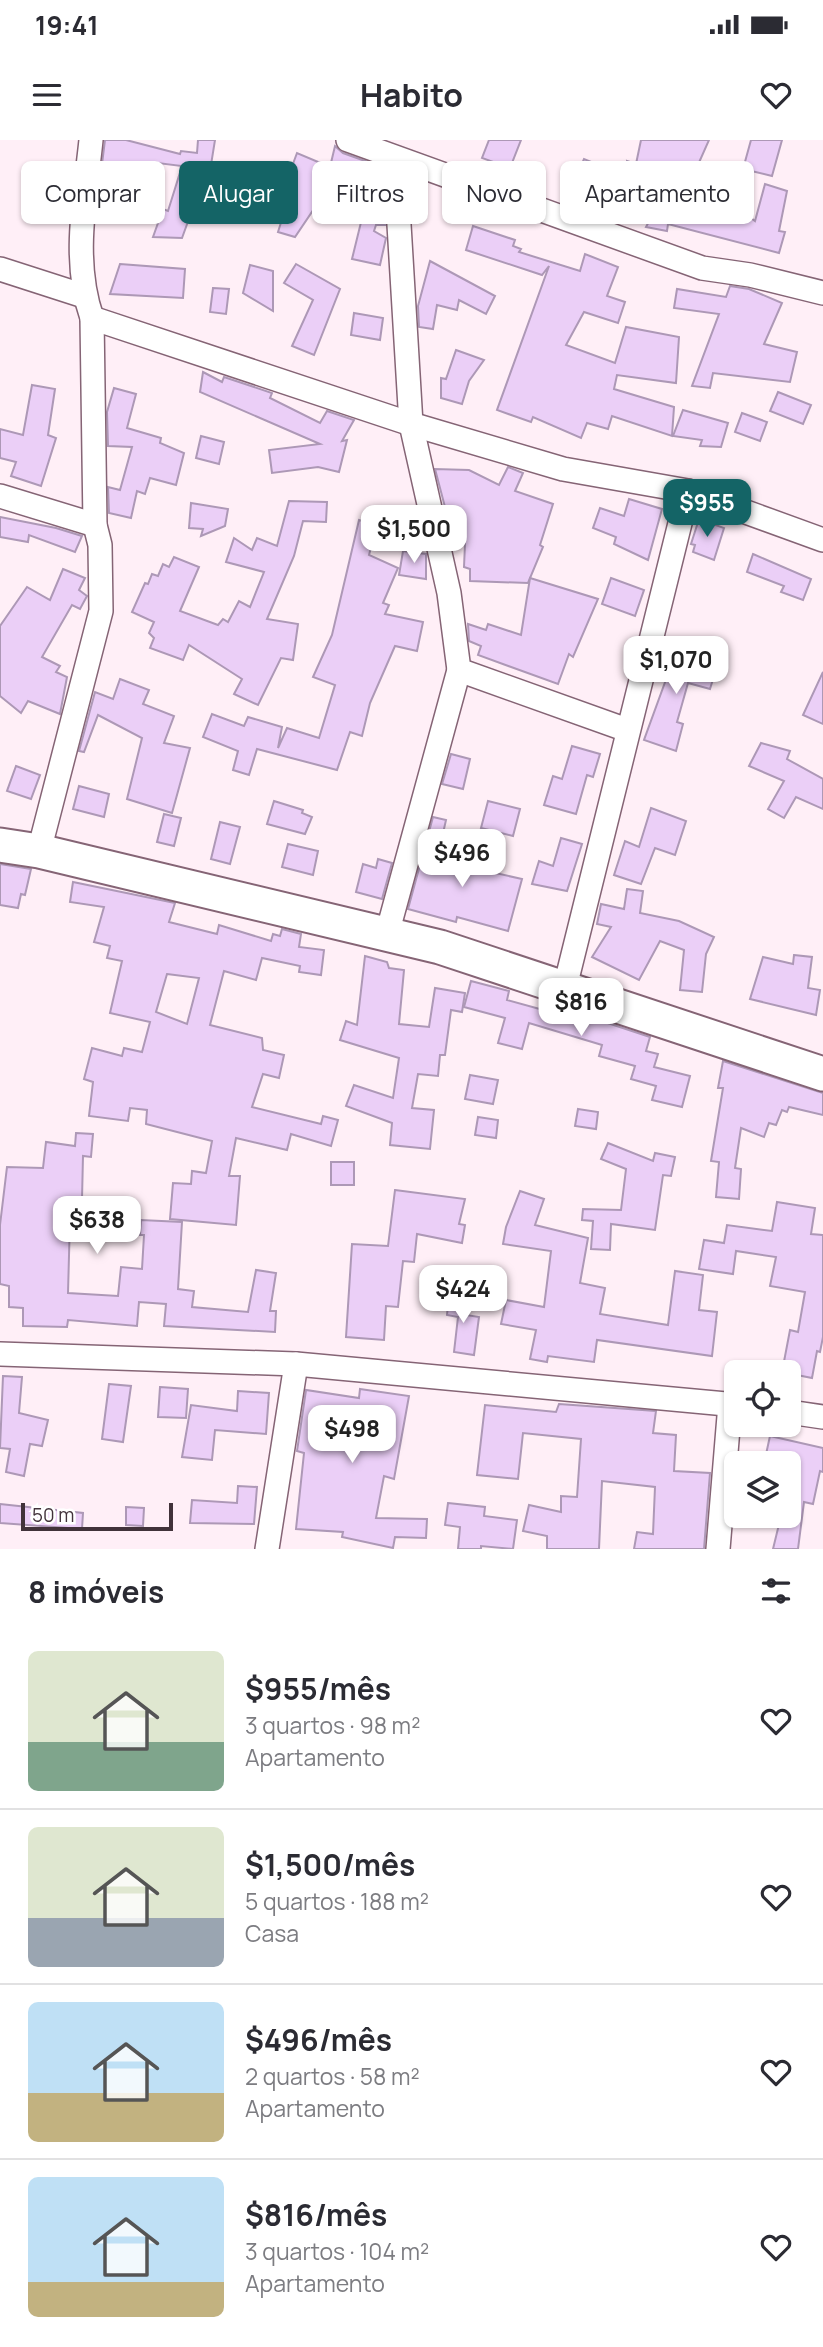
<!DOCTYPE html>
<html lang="pt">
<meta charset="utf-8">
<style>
body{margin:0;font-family:Manrope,sans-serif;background:#f2f2f3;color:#2b2b33;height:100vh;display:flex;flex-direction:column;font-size:26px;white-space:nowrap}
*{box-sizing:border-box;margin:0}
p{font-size:23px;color:#7c7c81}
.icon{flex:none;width:38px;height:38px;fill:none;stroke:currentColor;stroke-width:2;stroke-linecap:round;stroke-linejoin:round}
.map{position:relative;height:1409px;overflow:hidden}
.drawer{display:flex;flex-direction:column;background:#fff;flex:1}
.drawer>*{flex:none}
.guide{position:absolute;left:21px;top:21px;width:782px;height:63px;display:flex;gap:14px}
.tools{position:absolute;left:724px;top:1220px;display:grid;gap:14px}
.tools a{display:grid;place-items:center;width:77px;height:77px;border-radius:10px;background:#fff;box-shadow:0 2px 5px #0004;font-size:35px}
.scale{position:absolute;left:21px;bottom:18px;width:152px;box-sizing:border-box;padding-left:7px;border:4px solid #41323a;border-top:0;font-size:19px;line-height:24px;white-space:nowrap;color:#41323a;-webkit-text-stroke:5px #fff;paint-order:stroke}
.price{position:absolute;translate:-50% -60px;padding:0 16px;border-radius:14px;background:#fff;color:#222;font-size:23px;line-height:46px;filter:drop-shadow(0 2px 4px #0008)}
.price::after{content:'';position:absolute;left:50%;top:42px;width:21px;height:16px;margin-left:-10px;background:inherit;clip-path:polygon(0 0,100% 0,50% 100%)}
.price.active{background:#146466;color:#fff}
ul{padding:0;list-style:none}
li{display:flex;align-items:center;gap:21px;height:175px;padding:0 28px}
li+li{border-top:2px solid #e1e1e2}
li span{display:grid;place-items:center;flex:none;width:196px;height:140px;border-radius:10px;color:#555}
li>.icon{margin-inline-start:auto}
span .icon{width:84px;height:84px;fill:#fffc;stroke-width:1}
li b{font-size:30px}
h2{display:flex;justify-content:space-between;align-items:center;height:84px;padding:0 28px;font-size:30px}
.tag{padding:0 24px;border-radius:10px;background:#fff;box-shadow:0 2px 5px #0004;font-size:24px;line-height:63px}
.tag.active{background:#146466;color:#fff}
.status{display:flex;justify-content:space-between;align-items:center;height:49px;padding:0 35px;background:#fff;direction:ltr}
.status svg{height:19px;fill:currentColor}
header{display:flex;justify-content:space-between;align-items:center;height:91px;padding:0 28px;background:#fff;font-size:32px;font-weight:700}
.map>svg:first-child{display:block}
.building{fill:#ebcff7;stroke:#ad98b6;stroke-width:2;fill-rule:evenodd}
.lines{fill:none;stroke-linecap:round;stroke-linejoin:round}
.street-casing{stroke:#856475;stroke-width:26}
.secondary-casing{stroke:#856475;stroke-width:37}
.street{stroke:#fff;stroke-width:23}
.secondary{stroke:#fff;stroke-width:33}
</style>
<div class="status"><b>19:41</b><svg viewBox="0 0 49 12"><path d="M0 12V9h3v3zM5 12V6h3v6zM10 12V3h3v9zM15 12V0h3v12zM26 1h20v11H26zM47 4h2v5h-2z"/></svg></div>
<header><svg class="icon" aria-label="menu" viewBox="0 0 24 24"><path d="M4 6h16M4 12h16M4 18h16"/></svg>Habito<svg class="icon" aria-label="heart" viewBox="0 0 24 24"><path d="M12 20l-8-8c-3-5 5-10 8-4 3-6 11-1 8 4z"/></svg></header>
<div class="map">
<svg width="823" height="1409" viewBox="0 0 823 1409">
<rect width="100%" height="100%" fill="#ffeff7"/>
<g class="building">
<polygon points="105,0 126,0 180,14 181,11 197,13 198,0 215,0 210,31 234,39 222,79 190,76 182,98 153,97 163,69 168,71 182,26 150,22 144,45 109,35 111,25 102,24"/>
<polygon points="489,0 521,0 510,28 482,18"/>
<polygon points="641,0 709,0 697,27 708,32 695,66 732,78 735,66 755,81 765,44 787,51 779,91 785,92 779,113 668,84 667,91 646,87 654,72 623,60 625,54 577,35 584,19 628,37 627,21 636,24"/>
<polygon points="751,0 782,0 772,36 743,29"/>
<polygon points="335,6 343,13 382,27 385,85 376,85 374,91 386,98 380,125 352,119 364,70 320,60 295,97 278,92 291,51 284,48 297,13 330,27"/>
<polygon points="473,86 515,100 513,106 521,109 519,112 580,131 585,114 618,127 607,156 625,162 618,183 584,172 566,205 615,223 626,187 679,197 676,243 617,235 614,249 674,267 672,296 612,276 608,289 587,283 581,298 533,277 531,282 497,270 549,126 542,135 466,110"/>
<polygon points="430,121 495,156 486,174 459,160 457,170 437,165 433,189 419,187 418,166"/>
<polygon points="120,124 185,129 183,158 110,154"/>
<polygon points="296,124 340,149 314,215 292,206 313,160 284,143"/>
<polygon points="250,125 273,131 273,171 243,153"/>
<polygon points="730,146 749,149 782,163 764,204 797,212 790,242 713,233 710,248 692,246 719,174 674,168 677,149 726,157"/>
<polygon points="213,148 229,149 226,174 210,172"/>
<polygon points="354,173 383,178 380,200 351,195"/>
<polygon points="456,210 484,220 469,241 462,264 441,258 441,238 446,239"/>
<polygon points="203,232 222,242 224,237 272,253 270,258 320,283 327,271 354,280 342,301 347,300 339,332 318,327 272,333 269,310 320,304 200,252"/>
<polygon points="32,245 55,249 48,295 56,298 41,346 11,336 16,322 0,318 0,289 23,295"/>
<polygon points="114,248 136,254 127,288 161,298 160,303 184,313 176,345 150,338 145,354 137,351 131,378 109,373 108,347 120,350 132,307 108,306 107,272"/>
<polygon points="778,252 811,265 803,284 770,271"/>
<polygon points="683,270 728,283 721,307 700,306 702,300 673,296"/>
<polygon points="742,273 767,282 760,301 735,292"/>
<polygon points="201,296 224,302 219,324 196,318"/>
<polygon points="508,327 523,333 515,351 553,364 540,405 543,407 528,443 470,441 470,429 464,427 465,404 455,405 435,329 469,330 499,345"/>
<polygon points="629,359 662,369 648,420 614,404 616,397 593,388 600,368 624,376"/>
<polygon points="289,361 327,362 326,382 303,381 294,416 267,479 298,484 293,520 281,518 258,565 234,554 242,539 189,505 183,520 150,508 154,498 149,493 154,482 132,472 145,443 148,444 152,434 158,436 163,424 169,427 174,417 199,427 180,471 218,485 223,479 228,482 239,461 250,467 264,432 226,422 234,398 252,410 257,398 277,406"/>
<polygon points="191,363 228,369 225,386 201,396 203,389 189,388"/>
<polygon points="0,377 56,388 82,396 75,412 29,395 28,402 0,397"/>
<polygon points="699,379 724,388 714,420 693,412 695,405 691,404"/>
<polygon points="359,380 377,385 369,415 398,428 383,463 389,465 385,474 423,482 417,511 395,506 370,563 362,596 350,592 337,630 257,609 249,635 233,630 238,611 203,597 212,574 244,586 248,577 282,587 278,608 287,588 319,598 335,545 313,537 332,495"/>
<polygon points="403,411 426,414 426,439 399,435"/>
<polygon points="753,414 811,439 803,460 781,452 784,446 747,432"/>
<polygon points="63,429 85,438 79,450 87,456 80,469 72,465 42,517 60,526 56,532 67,537 60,574 28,561 21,573 0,556 0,486 27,447 50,460"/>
<polygon points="530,438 598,459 573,517 569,514 558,544 478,515 481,506 469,501 468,484 486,490 488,484 521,495"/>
<polygon points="611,438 644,450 635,476 602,464"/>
<polygon points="669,506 687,512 686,516 717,526 710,549 688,543 677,582 683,584 676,611 644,600 668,534 661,531"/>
<polygon points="823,532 823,584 803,575"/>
<polygon points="120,539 149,550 143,564 174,576 164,603 190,608 172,673 127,659 142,598 98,575 84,612 79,611 95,552 113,559"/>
<polygon points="761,603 790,611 787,619 823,639 823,669 796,657 784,678 768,669 784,641 749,626"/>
<polygon points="572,606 600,614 593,637 587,635 576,674 544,665 553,636 562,639"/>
<polygon points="451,614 470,619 463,649 442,644"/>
<polygon points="16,626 40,635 31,659 7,651"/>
<polygon points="79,646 109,654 104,677 73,669"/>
<polygon points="274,661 303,670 302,673 312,677 305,694 267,684"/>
<polygon points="488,661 520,669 513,696 481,688"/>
<polygon points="651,668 686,681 675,715 655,708 641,744 614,735 625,701 639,707"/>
<polygon points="164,674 181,678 174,706 157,702"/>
<polygon points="433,677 446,680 437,720 522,739 508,791 457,777 456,782 408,769"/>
<polygon points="220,682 240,687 230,724 211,719"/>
<polygon points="561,698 582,704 567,751 532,744 539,721 553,726"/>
<polygon points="288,704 318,711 313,735 282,727"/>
<polygon points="378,719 392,723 382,759 356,752 363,724 376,728"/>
<polygon points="0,724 31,729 25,755 21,754 18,768 0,765"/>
<path d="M73 742 175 763 169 782 217 794 219 785 271 801 273 794 280 796 282 789 301 794 299 807 324 810 321 835 299 832 300 826 262 818 256 840 224 831 210 885 262 898 263 910 284 915 279 938 263 934 252 967 321 984 323 976 338 980 331 1006 291 994 287 1010 236 998 229 1036H240L236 1085 170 1079 173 1043 191 1044 192 1031 206 1033 212 1001 146 984 147 970 130 968 128 981 89 976 93 942 84 939 92 908 122 916 124 908 142 912 150 882 110 873 122 821 107 818 110 806 94 802 104 767 70 762ZM167 834 199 838 187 884 156 872Z"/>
<polygon points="627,749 643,751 640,773 679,781 714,797 706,814 702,852 680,850 684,810 660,801 639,840 592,817 611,787 597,784 601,764 624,769"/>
<polygon points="794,815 812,817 808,848 820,850 816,875 750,859 763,817 793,824"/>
<polygon points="365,816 387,822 389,828 404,830 399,884 429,887 435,848 465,853 462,872 451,870 445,915 440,915 438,936 418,934 412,968 434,970 430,1009 390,1005 392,983 346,966 354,945 393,958 399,918 340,900 346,881 357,885"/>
<polygon points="471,841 509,851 507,860 547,871 550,864 650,897 646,911 658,914 654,927 690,936 682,967 652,960 656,946 631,939 635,926 599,916 602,905 529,883 522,909 498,903 505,878 464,867"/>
<polygon points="723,921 823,953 823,975 789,967 787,972 782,970 776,985 769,983 764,997 741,988 735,1028 741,1029 739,1059 716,1057 719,1022 711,1021 723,948 718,948"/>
<polygon points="470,935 498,940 493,964 465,959"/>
<polygon points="578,969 598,972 596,989 575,986"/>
<polygon points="478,977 498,980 496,998 475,995"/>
<polygon points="76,993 93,994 91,1017 83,1016 82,1059 112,1065 109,1085 70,1079 68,1153 118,1156 121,1127 142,1129 144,1095 140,1095 141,1080 182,1082 178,1149 194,1151 192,1167 248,1172 256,1130 276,1133 270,1171 276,1171 275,1192 164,1186 166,1164 139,1162 137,1186 68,1180 67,1187 23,1186 23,1168 9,1167 9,1146 0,1144 0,1085 7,1027 43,1028 46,1002 75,1006"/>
<polygon points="608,1003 653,1021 655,1013 675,1017 671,1036 663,1035 655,1090 611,1084 610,1110 591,1109 593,1081 582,1080 583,1069 621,1070 626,1029 601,1019"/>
<rect x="331" y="1022" width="23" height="23"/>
<polygon points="395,1050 465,1059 459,1084 465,1085 462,1103 417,1094 414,1122 403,1121 398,1167 386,1166 384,1200 346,1197 352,1104 388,1106"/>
<polygon points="520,1051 544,1059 535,1085 588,1098 580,1143 605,1148 600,1174 668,1185 675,1131 703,1135 699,1170 717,1172 712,1216 597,1200 594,1222 548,1216 547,1222 530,1219 536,1190 501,1184 506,1160 544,1167 551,1111 503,1104 506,1087"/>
<polygon points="777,1062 815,1068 811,1094 823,1095 823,1197 820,1212 817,1211 812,1238 782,1232 790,1190 798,1192 805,1152 770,1146 776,1117 736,1111 733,1134 699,1129 704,1100 724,1103 727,1085 772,1091"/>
<polygon points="449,1154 468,1156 466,1175 479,1177 474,1215 454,1212 458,1177 447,1175"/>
<polygon points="3,1236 22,1237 19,1273 48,1280 42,1306 30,1304 24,1336 6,1332 10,1309 0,1308"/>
<polygon points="109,1244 131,1246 123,1302 102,1299"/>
<polygon points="160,1247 188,1249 186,1278 158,1277"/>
<polygon points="360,1249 409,1256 394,1339 384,1336 376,1378 427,1379 426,1398 395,1397 393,1408 342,1397 343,1392 296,1389 304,1313 297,1311 306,1250 359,1258"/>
<polygon points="238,1251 269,1253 266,1294 215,1290 212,1320 182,1317 191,1265 237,1271"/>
<polygon points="559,1264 656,1271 653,1293 676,1295 674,1331 710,1333 704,1409 634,1409 637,1392 653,1394 655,1347 602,1341 599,1409 547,1409 547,1396 523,1391 529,1365 561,1372 561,1356 577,1357 581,1299 523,1293 518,1339 477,1335 485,1265 556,1272"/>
<polygon points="770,1296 823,1308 823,1332 820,1331 813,1364 804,1362 798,1409 773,1409 781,1376 789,1376 789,1323 765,1319"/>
<polygon points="238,1346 257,1347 254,1384 190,1383 192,1360 237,1363"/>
<polygon points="448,1363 485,1367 484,1376 517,1380 513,1409 481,1406 481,1409 458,1409 460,1387 445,1385"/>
<polygon points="0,1364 83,1373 82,1389 0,1383"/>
<polygon points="126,1367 144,1368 143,1386 126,1385"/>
</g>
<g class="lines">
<g class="street-casing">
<g id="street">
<polyline points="348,0 702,128 750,135 823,153"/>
<polyline points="395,18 411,284 449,453 459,530 627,590"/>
<polyline points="0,129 84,156"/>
<polyline points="92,178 411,284 563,329 688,351 823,400"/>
<polyline points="0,356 95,385"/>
<path d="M39 711 101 471 100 405 95 385 92 178C72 121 85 59 91 0"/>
<polyline points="387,794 459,530"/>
<polyline points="565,847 688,351"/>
<polyline points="0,1214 296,1224 737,1265"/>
<polyline points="789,1272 823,1277"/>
<polyline points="267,1409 296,1224"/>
<polyline points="718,1409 730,1264"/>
</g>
</g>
<g class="secondary-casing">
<polyline id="secondary" points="0,705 39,711 440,807 823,934"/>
</g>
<use href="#street" class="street"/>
<use href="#secondary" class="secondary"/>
</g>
</svg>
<div class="tools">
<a><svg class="icon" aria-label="locate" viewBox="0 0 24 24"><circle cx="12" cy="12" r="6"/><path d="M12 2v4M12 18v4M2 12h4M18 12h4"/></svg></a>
<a><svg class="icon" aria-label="layers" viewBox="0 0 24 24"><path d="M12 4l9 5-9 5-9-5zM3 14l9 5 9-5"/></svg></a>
</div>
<div class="scale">50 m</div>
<b class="price active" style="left:707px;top:399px">$955</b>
<b class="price" style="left:414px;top:425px">$1,500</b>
<b class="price" style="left:676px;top:556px">$1,070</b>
<b class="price" style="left:462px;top:749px">$496</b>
<b class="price" style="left:581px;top:898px">$816</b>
<b class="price" style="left:97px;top:1116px">$638</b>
<b class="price" style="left:463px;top:1185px">$424</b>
<b class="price" style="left:352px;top:1325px">$498</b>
<div class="guide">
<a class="tag">Comprar</a>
<a class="tag active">Alugar</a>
<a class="tag">Filtros</a>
<a class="tag">Novo</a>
<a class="tag">Apartamento</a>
</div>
</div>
<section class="drawer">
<h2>8 imóveis<svg class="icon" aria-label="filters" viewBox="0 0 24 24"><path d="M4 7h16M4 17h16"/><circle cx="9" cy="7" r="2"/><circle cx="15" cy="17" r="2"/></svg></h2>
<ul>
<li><span style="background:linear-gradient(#dfe7d0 65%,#7fa58c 0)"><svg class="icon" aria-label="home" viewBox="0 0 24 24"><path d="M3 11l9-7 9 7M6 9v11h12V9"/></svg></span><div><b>$955/mês</b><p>3 quartos · 98 m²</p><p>Apartamento</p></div><svg class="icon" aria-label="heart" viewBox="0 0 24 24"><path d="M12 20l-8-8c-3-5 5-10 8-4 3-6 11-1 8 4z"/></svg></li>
<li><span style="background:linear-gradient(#dfe7d0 65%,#9aa5b1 0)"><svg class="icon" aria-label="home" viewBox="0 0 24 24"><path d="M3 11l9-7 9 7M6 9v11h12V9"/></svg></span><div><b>$1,500/mês</b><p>5 quartos · 188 m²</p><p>Casa</p></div><svg class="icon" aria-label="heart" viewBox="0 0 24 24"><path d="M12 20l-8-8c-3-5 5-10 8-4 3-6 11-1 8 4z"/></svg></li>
<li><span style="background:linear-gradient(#bfe0f5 65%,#c2b280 0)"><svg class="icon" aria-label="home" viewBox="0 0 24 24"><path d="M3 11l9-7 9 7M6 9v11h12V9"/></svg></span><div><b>$496/mês</b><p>2 quartos · 58 m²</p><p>Apartamento</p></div><svg class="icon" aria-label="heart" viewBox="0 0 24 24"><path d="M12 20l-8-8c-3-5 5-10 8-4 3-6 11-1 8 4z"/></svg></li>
<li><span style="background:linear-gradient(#bfe0f5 75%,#c2b280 0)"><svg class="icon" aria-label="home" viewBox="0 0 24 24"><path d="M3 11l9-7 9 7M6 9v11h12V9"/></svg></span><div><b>$816/mês</b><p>3 quartos · 104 m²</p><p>Apartamento</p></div><svg class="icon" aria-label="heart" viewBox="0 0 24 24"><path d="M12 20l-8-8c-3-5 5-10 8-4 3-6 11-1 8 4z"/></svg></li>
</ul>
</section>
